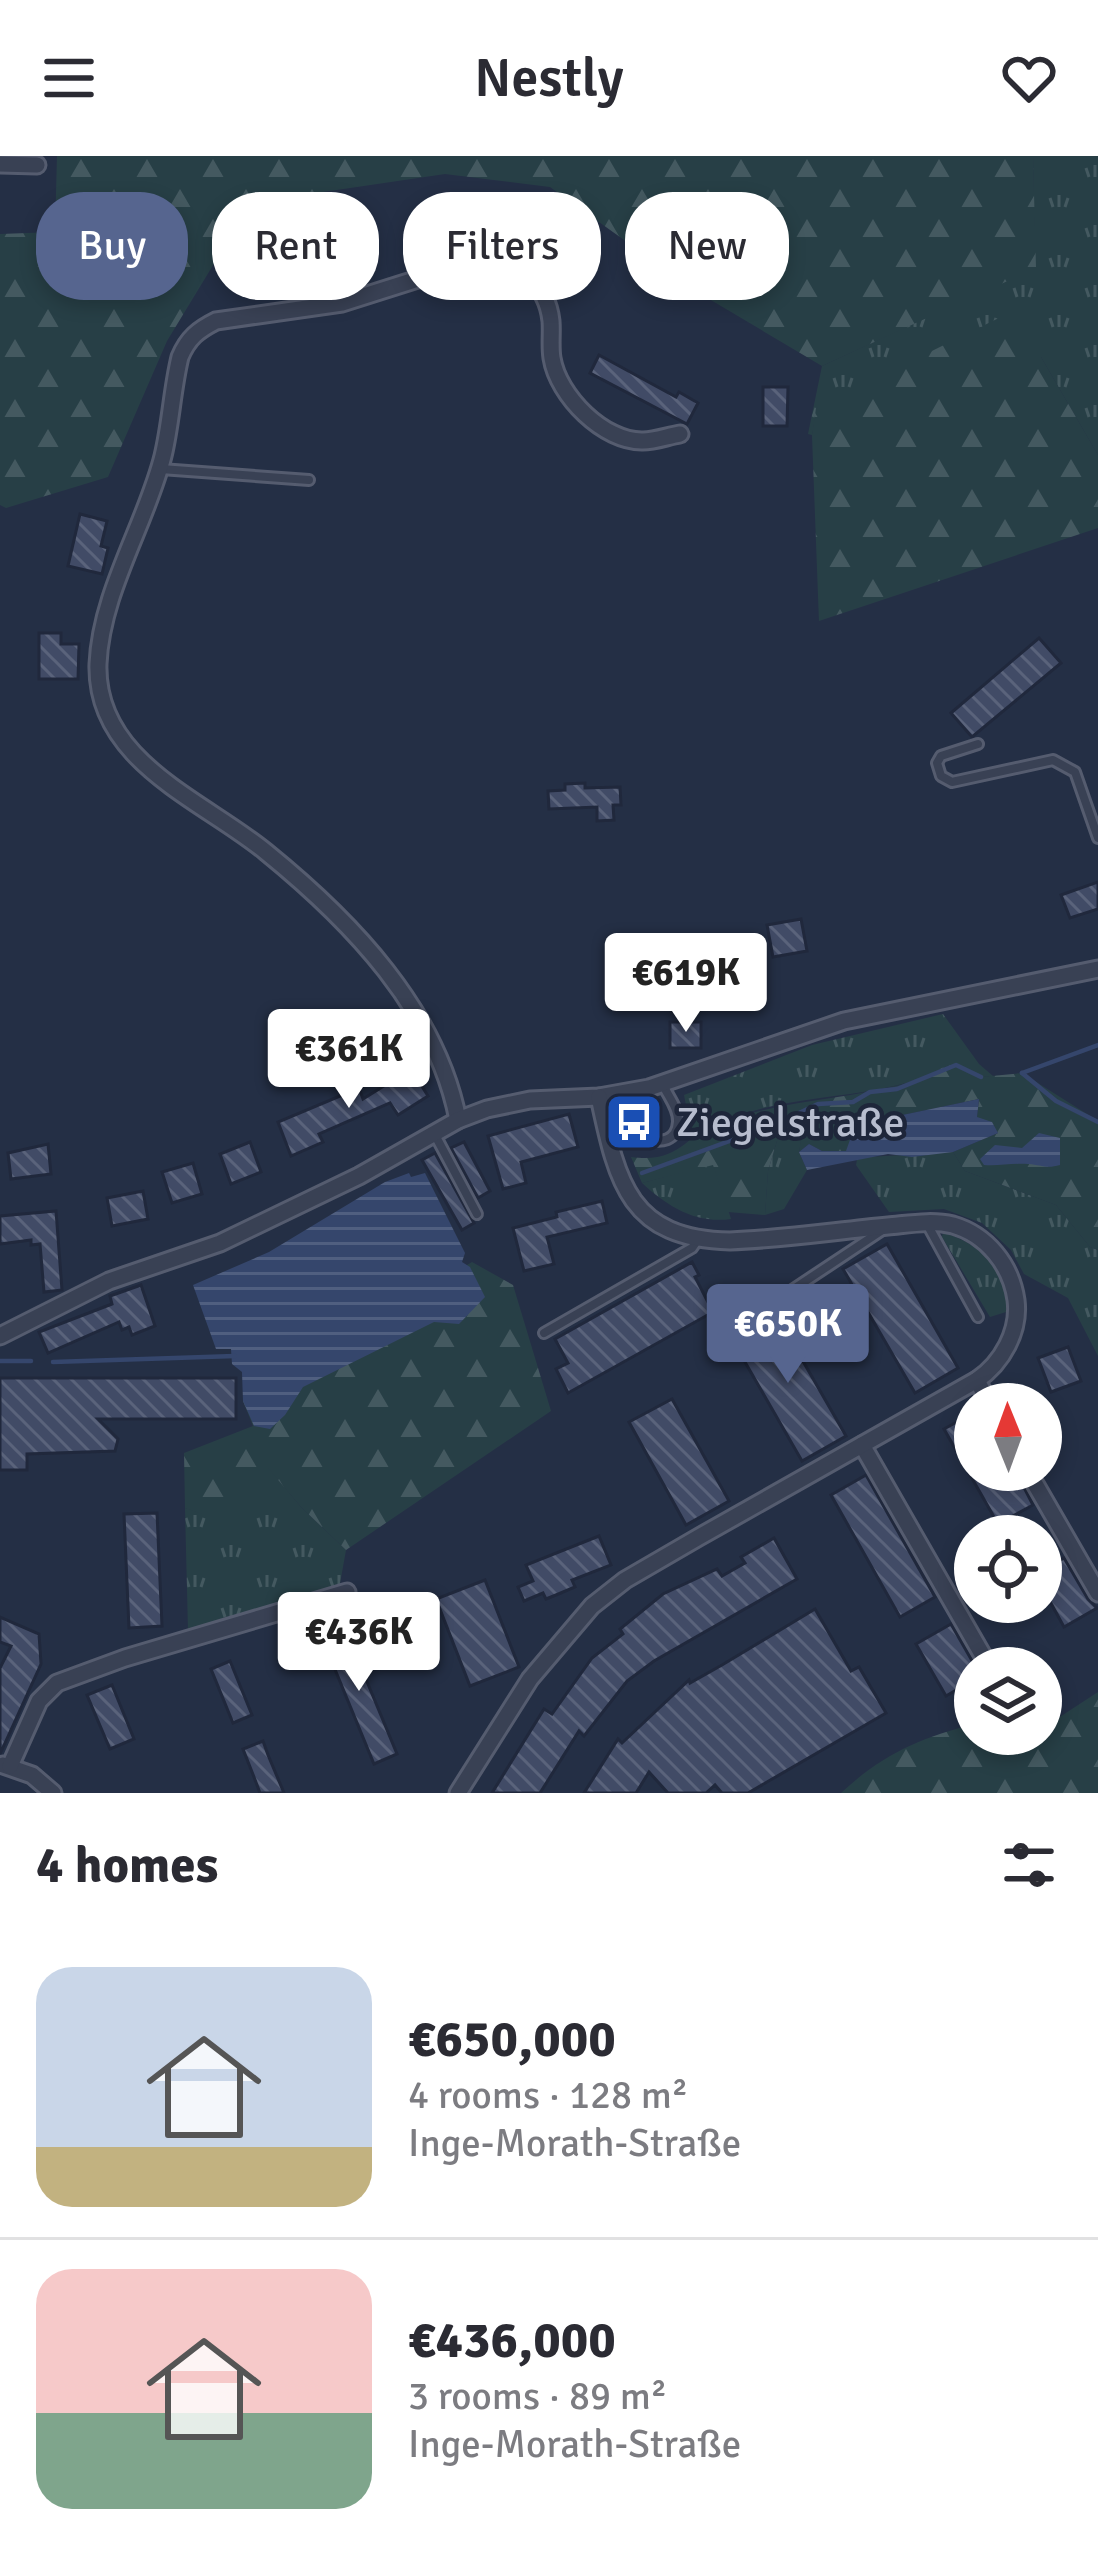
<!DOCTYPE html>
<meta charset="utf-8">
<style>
body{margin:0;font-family:Signika,sans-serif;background:#f7f7f7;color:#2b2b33;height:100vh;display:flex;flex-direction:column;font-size:45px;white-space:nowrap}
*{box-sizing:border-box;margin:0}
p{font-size:39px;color:#7c7c81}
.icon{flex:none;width:66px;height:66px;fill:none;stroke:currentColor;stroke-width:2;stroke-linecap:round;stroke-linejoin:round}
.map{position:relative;height:1637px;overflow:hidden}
.panel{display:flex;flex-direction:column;background:#fff;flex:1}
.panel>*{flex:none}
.banner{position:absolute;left:36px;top:36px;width:1026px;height:108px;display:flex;gap:24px}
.needle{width:78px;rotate:359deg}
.buttons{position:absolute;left:954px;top:1227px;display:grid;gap:24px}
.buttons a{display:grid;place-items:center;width:108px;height:108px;border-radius:50%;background:#fff;box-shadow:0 6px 18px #0003;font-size:60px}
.price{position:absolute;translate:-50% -102px;padding:0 27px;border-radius:12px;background:#fff;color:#222;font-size:39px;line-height:78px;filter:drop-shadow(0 3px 6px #0008)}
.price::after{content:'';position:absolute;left:50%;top:72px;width:36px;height:27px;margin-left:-18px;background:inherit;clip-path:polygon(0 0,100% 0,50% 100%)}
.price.active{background:#56658f;color:#fff}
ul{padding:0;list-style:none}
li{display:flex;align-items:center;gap:36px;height:300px;padding:0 36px}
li+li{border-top:3px solid #e1e1e2}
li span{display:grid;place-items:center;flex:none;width:336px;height:240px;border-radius:36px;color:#555}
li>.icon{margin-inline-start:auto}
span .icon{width:144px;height:144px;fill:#fffc;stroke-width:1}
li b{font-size:51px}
h2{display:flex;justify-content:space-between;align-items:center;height:144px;padding:0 36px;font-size:51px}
.chip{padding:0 42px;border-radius:48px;background:#fff;box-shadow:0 6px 18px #0003;font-size:42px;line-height:108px}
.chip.active{background:#56658f;color:#fff}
header{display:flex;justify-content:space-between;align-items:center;height:156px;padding:0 36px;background:#fff;font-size:54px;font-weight:600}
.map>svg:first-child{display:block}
.grass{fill:url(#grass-tufts)}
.forest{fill:url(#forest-firs)}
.water{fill:url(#water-rules)}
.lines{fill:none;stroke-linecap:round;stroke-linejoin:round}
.stream{stroke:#35466c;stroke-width:4.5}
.building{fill:url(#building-back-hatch);stroke:#20283c;stroke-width:3}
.lane-casing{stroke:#555c6f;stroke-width:14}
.street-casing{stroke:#555c6f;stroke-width:21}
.lane{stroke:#394154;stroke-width:8}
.street{stroke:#394154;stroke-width:15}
.labels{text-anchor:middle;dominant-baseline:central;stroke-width:9;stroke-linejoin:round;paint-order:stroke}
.poi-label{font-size:42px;fill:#b7bdce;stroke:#1e263a;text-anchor:start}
</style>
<header><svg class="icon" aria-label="menu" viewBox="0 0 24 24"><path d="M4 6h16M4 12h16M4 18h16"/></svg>Nestly<svg class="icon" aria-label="heart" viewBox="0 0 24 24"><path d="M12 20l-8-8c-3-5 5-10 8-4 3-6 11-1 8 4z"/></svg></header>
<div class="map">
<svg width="1098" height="1637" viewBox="0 0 1098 1637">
<defs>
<pattern id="grass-tufts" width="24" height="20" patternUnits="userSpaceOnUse" patternTransform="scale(3)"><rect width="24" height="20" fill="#273f46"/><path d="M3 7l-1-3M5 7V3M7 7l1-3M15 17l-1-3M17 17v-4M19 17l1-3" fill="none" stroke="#445960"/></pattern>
<pattern id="forest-firs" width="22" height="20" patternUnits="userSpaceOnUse" patternTransform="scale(3)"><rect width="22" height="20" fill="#273f46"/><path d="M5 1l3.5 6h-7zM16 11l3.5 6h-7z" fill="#445960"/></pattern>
<pattern id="water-rules" width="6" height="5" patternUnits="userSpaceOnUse" patternTransform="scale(3)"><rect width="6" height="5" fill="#35466c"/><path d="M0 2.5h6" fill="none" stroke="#505f80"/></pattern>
<pattern id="building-back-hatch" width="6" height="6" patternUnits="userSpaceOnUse" patternTransform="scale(3)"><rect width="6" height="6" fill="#414b66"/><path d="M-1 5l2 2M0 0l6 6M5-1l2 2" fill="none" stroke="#5a637b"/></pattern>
</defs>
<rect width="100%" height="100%" fill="#242f45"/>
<g class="grass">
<polygon points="1033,0 1098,0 1098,299 1041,201 817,252 812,279 808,278 822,210 1035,111"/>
<path d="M943 858 979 908 993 920 981 921 956 909C938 916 921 924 902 928 831 947 747 938 688 989L691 974 684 939 812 889Z"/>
<polygon points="804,969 799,996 807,1014 784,1053 765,1059 768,1015 779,978"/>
<polygon points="953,996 965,1015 1056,1049 1090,1091 1098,1094 1098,1200 1068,1142 1024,1118 1011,1094 982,1067 944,1053 889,1056 856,1009 857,1004 869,1001"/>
<path d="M713 1008 731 1063C695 1068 667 1050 642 1027Z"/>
<path d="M943 1076C987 1092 1000 1109 1009 1155L990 1161 942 1081Z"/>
<polygon points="266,1309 301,1351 346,1394 339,1433 188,1474 185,1352 225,1365"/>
</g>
<g class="forest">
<polygon points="57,0 1033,0 1036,112 822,210 694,134 550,31 445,18 323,36 232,78 167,185 108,321 6,352 0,349 0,78 55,76"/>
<polygon points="1007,158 1041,201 1098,299 1098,372 819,465 812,279 816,252"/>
<path d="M956 909 981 921 1022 917 1098 965V1094L1090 1091 1056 1049 965 1015 953 996 998 977 977 961 979 943 888 962 846 995H822L809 988 799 996 803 969 779 978 768 1015 765 1059 728 1056 713 1009 642 1027 631 1001C681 1008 683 979 722 966 785 944 842 944 904 928 921 923 939 915 956 909Z"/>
<polygon points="472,1106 513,1129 551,1255 346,1394 301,1351 268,1312 271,1335 224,1366 185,1352 184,1297 253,1270 243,1245"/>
<path d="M1098 1536V1637H841C883 1598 920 1582 974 1568L975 1578H1041V1568H1049Z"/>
</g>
<g class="water">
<polygon points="979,943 977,961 992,966 998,977 953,996 912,1001 888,998 807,1014 799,996 809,988 822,995 846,995 851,981 888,962"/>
<path d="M1039 977 1060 982V1009C1046 1013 1042 1009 1028 1008 1013 1007 999 1010 984 1009L980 1003 995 989 1022 992Z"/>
<polygon points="409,1017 411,1021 425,1017 465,1097 462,1106 470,1111 485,1141 459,1168 434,1166 303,1231 285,1259 270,1273 254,1270 243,1245 242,1216 232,1208 231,1193 216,1193 193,1129 269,1096 385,1026"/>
</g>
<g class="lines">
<g class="stream">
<polyline points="1022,917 1056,945 1098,966"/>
<polyline points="1022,917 1098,889"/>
<polyline points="642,1017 776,968 818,948 853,946 870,936 897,933 956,909 981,921"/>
<polyline points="0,1205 31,1205"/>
<polyline points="53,1206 235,1200"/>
</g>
</g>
<g class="building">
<polygon points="599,199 676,241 679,236 698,247 687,268 590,217"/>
<polygon points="763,231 788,231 787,270 763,270"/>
<polygon points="80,358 107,365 101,390 108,392 102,418 68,410"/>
<polygon points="39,477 61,477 61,488 79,488 78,523 39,523"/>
<polygon points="1039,482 1061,507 972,581 951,557"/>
<polygon points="585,627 585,632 620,631 621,649 613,649 614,664 597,665 597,651 549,653 548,635 565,634 565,628"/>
<polygon points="1098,726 1098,753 1070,762 1061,739"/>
<polygon points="801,763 807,795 773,801 767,769"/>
<rect x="670" y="866" width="31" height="26"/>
<polygon points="411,913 428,940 398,959 390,947 319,978 323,986 291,1000 278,966 359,932 363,943"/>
<polygon points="569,958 578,991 521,1006 526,1027 503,1033 488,980"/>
<polygon points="250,986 261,1016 231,1028 220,998"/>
<polygon points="464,986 490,1035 478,1042 451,992"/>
<polygon points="48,988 51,1018 11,1023 8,997"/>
<polygon points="435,997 474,1067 462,1074 422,1004"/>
<polygon points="193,1007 202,1038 172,1047 162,1016"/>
<polygon points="143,1035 148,1063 112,1070 107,1042"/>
<polygon points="602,1045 607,1067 547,1081 554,1108 524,1115 513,1072 557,1061 556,1056"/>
<polygon points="56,1055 62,1134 44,1136 40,1088 31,1089 31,1084 0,1088 0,1060"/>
<polygon points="887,1088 958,1212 915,1237 843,1113"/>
<polygon points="692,1106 699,1119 695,1121 713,1156 568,1237 556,1213 568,1207 555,1183"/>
<polygon points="141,1129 155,1170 132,1179 129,1171 122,1174 119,1166 48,1197 39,1176 112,1148 110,1140"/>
<polygon points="774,1155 846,1280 802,1305 730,1180"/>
<polygon points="1068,1191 1081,1225 1051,1236 1038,1202"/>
<polygon points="0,1222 236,1222 236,1263 98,1263 118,1283 115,1295 27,1298 27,1314 0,1314"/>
<polygon points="672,1243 729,1345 686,1369 629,1266"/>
<polygon points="975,1256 975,1314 1015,1314 1033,1349 998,1368 944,1273"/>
<polygon points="866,1319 935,1441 900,1461 831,1339"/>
<polygon points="157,1357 162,1470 129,1472 124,1358"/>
<polygon points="599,1380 611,1409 572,1424 575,1431 556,1439 546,1443 543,1437 524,1445 518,1431 533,1425 526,1409"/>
<polygon points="774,1382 797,1423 654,1505 627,1525 584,1580 579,1575 540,1637 492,1637 544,1553 552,1558 592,1502 623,1478 620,1473 663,1438 717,1413 722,1420 745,1407 741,1401"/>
<polygon points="1064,1402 1088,1443 1097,1452 1064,1471 1041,1429 1041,1415"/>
<polygon points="485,1424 519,1511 470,1530 436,1443"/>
<polygon points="815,1453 851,1515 859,1511 886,1557 748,1637 722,1637 715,1629 706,1637 668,1637 649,1616 636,1637 584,1637 618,1583 622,1587 689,1524 690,1527 722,1509"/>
<polygon points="0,1461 39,1478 41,1508 0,1598 0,1512 11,1490 0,1486"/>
<polygon points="343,1468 397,1598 374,1608 320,1477"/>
<polygon points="951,1468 975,1510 975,1523 946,1540 916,1488"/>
<polygon points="230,1505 252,1559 233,1567 211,1513"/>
<polygon points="112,1529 134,1583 110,1593 87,1539"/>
<polygon points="263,1585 268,1599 284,1637 260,1637 254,1621 243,1593"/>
</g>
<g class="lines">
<g class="lane-casing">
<g id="lane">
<polyline points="161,313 309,324"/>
<polyline points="978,588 941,600 937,607 941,620 952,626 1053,604 1075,616 1098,682"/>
<path d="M608 957C618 975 675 1004 678 966 679 953 668 940 663 929"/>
<polyline points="435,979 477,1058"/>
<polyline points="927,1068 978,1161"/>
<polyline points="729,1167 786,1138 887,1071"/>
<polyline points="544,1177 692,1092 699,1082"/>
</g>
</g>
<g class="street-casing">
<g id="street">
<polyline points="0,8 37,9"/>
<path d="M458 964C437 854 351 765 266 696 203 644 95 606 98 508 101 436 146 368 163 300 171 267 172 234 180 201 188 182 198 174 216 165L342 147 481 103C517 103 547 128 551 165 552 177 550 190 552 202 558 240 604 286 643 285 655 285 668 280 680 278"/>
<polyline points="0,1180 109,1125 220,1087 359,1020 458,964 487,953 530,944 599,941 649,932 844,865 1098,813"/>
<polyline points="977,1224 989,1248"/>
<polyline points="862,1289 990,1512"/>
<polyline points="1027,1314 1098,1437"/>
<polyline points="3,1609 32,1619 53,1637"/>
<polyline points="10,1610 39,1545 57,1527 125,1502 347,1436"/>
<path d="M458 1637 530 1523 592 1450 625 1424 699 1381 977 1224C1002 1207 1020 1175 1016 1144 1011 1109 987 1079 953 1069 932 1064 910 1068 888 1070 835 1075 783 1083 730 1085 628 1083 617 1025 599 941"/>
</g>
</g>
<use href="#lane" class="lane"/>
<use href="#street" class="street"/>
</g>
<defs>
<g id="bus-square" transform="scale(3)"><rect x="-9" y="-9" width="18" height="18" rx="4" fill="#1a4fb4" stroke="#1e263a"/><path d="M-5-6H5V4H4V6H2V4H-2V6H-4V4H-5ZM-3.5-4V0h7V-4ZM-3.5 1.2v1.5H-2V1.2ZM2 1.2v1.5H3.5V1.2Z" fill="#fff"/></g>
</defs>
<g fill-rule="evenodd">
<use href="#bus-square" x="634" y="966"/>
</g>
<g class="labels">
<g class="poi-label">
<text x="676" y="966">Ziegelstraße</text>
</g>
</g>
</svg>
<div class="buttons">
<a><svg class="needle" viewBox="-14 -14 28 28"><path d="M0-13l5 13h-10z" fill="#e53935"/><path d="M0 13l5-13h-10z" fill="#7c7c81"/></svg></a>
<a><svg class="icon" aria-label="locate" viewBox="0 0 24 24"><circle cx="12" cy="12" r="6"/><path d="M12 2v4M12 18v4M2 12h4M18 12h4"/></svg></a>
<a><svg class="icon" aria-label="layers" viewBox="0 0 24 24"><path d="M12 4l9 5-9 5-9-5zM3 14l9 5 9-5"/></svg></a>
</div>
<b class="price" style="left:686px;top:879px">€619K</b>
<b class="price" style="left:349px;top:955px">€361K</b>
<b class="price active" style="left:788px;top:1230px">€650K</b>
<b class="price" style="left:359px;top:1538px">€436K</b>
<div class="banner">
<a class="chip active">Buy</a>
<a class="chip">Rent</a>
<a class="chip">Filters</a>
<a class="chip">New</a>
</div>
</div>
<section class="panel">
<h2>4 homes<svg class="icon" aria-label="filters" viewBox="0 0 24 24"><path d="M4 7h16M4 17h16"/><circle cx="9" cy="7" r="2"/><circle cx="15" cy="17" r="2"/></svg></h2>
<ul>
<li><span style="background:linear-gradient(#c9d6e8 75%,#c2b280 0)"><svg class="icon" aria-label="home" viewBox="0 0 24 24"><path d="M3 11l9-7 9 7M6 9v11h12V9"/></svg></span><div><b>€650,000</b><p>4 rooms · 128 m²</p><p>Inge-Morath-Straße</p></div></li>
<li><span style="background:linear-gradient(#f6c9c9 60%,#7fa58c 0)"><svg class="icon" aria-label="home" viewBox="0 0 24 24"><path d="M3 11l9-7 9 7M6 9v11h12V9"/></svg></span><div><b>€436,000</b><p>3 rooms · 89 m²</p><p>Inge-Morath-Straße</p></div></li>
</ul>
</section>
